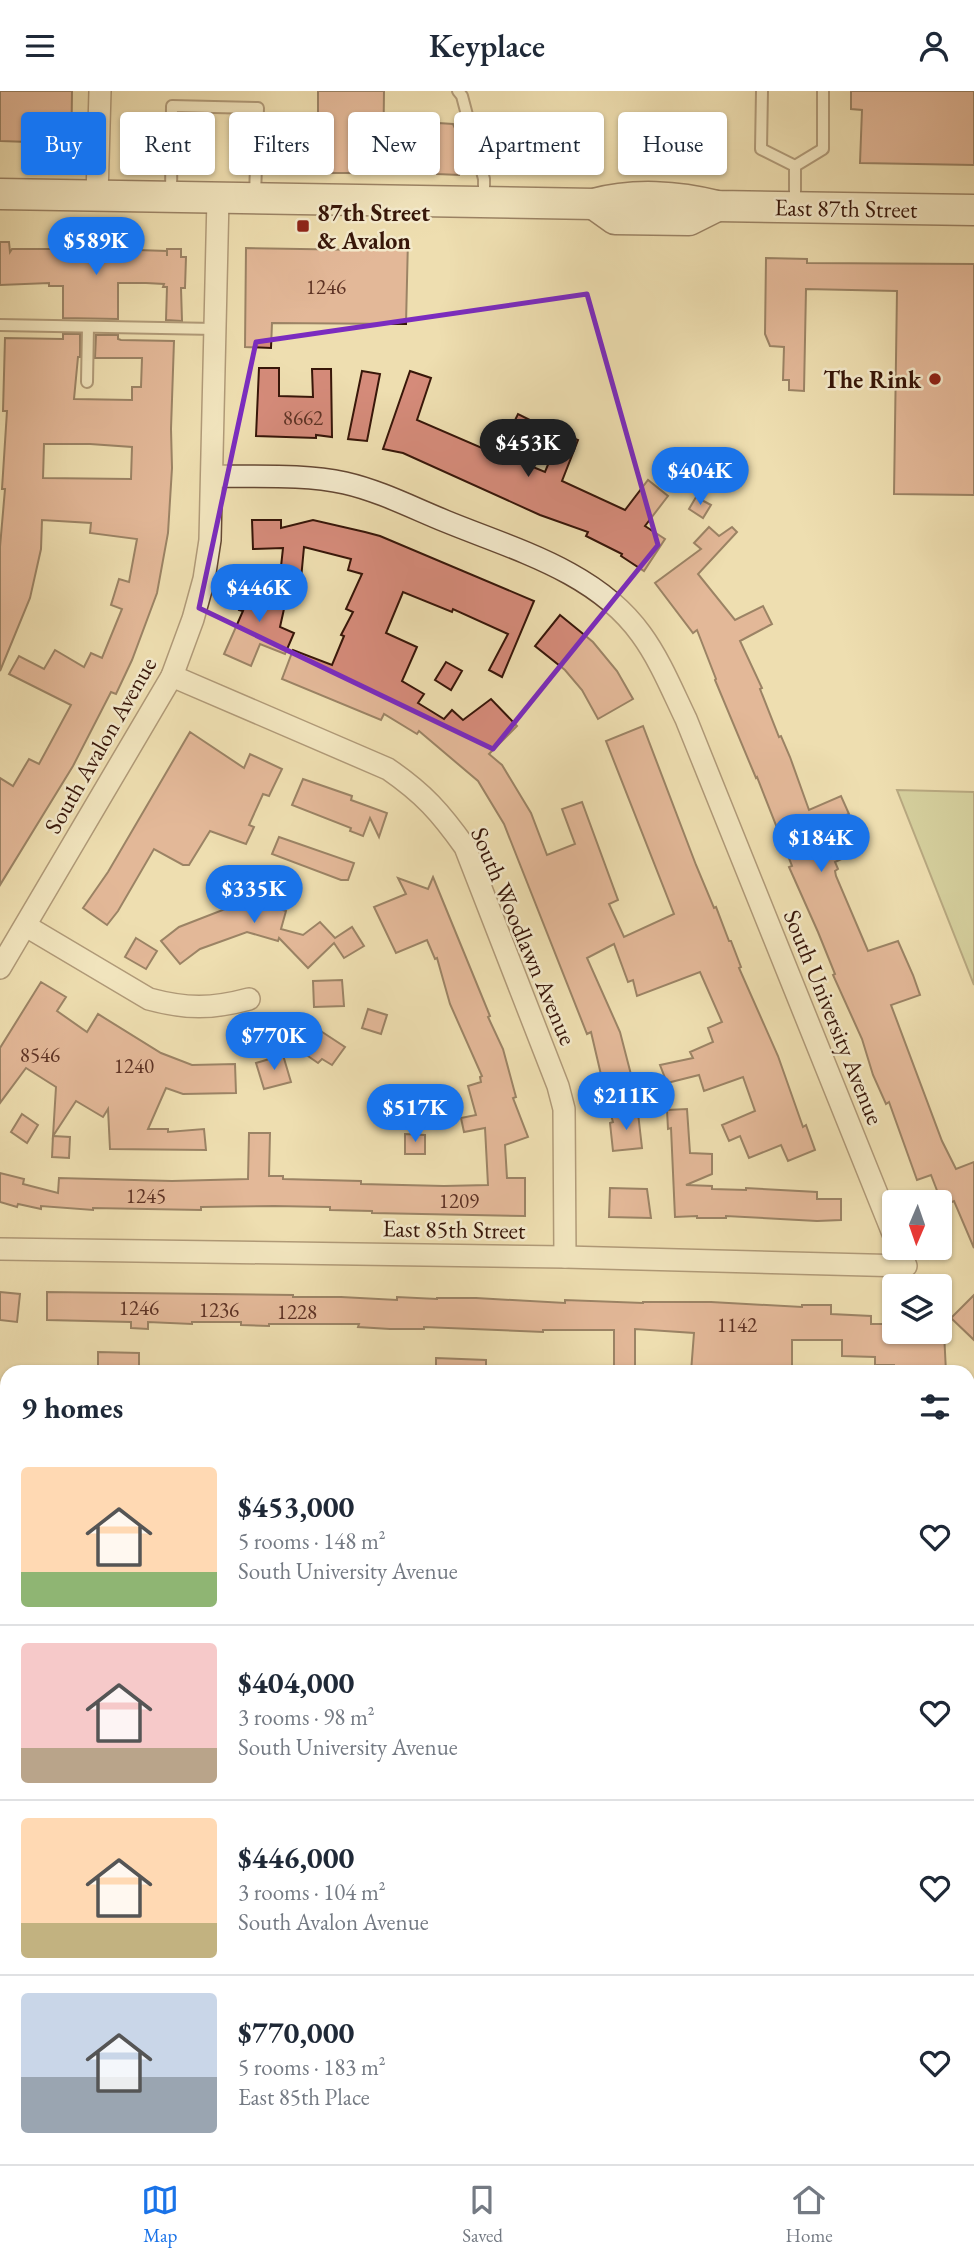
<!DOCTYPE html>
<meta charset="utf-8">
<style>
body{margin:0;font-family:"EB Garamond",serif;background:#f6f6f7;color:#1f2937;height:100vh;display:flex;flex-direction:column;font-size:26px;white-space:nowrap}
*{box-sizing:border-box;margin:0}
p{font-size:23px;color:#747a83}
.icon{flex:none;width:38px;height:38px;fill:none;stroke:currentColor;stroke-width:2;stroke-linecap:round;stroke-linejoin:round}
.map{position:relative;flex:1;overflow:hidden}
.drawer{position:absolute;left:0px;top:1274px;width:975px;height:800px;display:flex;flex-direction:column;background:#fff;border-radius:21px 21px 0 0;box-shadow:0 2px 5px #0004}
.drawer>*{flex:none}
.top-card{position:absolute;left:21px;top:21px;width:933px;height:63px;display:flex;gap:14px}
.needle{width:46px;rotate:182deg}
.tools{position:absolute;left:882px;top:1099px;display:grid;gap:14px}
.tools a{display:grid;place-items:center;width:70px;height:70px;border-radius:7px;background:#fff;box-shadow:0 2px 5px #0004;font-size:35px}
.price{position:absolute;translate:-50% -60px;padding:0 16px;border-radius:24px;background:#1a73e8;color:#fff;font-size:23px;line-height:46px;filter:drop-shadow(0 2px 4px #0008)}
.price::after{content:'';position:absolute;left:50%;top:42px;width:21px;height:16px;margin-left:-10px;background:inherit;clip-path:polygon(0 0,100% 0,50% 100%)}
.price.selected{background:#222;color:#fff}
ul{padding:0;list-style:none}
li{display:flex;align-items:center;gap:21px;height:175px;padding:0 21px}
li+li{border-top:2px solid #e0e1e3}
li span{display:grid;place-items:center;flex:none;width:196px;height:140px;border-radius:7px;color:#555}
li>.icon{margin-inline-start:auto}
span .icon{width:84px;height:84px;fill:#fffc;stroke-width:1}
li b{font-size:30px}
h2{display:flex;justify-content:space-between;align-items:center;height:84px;padding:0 21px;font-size:30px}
.pill{padding:0 24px;border-radius:7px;background:#fff;box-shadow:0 2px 5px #0004;font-size:24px;line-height:63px}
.pill.selected{background:#1a73e8;color:#fff}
header{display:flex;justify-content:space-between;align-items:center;height:91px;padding:0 21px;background:#fff;font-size:32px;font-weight:600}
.dock{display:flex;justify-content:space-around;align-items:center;height:98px;border-top:2px solid #e0e1e3;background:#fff;font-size:19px;color:#747a83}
.dock a{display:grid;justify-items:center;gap:4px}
.dock .selected{color:#1a73e8}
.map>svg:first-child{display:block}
.green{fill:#b9c18b;stroke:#786c4a;stroke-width:2}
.building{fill:#d58b7a;stroke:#371609;stroke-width:2;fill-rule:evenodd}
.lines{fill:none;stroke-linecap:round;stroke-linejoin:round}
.lane-casing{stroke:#654833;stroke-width:14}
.street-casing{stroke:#654833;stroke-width:24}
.secondary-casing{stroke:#371609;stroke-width:33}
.lane{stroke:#f4eacc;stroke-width:10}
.street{stroke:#f4eacc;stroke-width:21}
.secondary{stroke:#f4eacc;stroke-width:30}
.marked{fill:none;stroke:#7b2cbf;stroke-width:5;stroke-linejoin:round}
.poi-dot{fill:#8f2418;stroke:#f4eacc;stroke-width:2.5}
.labels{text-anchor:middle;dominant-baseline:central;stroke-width:5;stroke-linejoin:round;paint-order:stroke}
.number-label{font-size:21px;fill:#5e3325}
.street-label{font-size:24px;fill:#371609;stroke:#f4eacc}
.poi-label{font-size:24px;font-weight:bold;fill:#371609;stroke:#f4eacc;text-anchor:start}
</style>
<header><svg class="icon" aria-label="menu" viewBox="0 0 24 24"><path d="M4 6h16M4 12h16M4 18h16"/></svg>Keyplace<svg class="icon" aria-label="person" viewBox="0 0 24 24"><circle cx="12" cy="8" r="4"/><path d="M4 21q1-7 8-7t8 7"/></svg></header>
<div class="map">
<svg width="974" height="2073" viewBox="0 0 974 2073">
<rect width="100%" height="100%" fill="#eedeb0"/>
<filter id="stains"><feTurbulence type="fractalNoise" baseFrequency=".00286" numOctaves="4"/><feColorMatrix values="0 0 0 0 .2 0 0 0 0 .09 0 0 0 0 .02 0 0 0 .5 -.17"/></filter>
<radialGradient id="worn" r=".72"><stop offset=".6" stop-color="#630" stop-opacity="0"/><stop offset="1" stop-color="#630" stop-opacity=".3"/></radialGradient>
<g class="green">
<polygon points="897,699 974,701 974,894"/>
<rect x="968" y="1311" width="6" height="546"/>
<polygon points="32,2067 569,2067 569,2073 31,2073"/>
</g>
<g class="building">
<polygon points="0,0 72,0 71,79 29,78 29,51 0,50"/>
<polygon points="318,0 384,0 383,82 303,82 303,51 318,51"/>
<polygon points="851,0 974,0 974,74 860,72 862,19 851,18"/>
<polygon points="130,24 152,24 151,80 134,79 129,74"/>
<polygon points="438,32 453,33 461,50 459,84 437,83"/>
<polygon points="362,146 408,148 406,233 272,232 271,257 245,256 246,157 362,159"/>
<polygon points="0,151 9,151 10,161 12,158 53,158 54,162 107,164 107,158 167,160 167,165 167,158 181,158 181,166 186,166 185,197 181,197 182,230 166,229 167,196 163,196 164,193 146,192 118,192 118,228 63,227 63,195 49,195 49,192 0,194"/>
<polygon points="766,167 807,168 807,172 974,173 974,404 894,403 897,200 806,198 804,300 789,299 789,289 783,289 784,256 770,255 765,243"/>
<path d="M63 243H80V266H78L74 308 132 309V296H141L142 267H95L96 244H118V248L121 249 174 250 171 338 172 377 168 442 157 502 132 569 116 603 111 601 73 675 0 794V687L13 695 29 668 39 673 71 614 9 583 19 565 44 578 55 559 84 576 91 562 102 567 122 518 111 514 119 488 129 491 137 448 90 442 91 432 42 429 41 458 30 507 0 580V456L5 398H2L7 320H3L5 247 63 248ZM44 353H90L132 356 131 388 43 387Z"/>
<polygon points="259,277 279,277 279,305 313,306 312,278 331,278 332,346 316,344 316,347 256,345"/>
<polygon points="362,280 380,283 367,350 348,348"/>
<polygon points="410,280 431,287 417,329 498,364 518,323 534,331 516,369 545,381 561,342 578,349 562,390 625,419 648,389 668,405 645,435 665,448 644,480 621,465 622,463 586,445 588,441 540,424 403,362 383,358"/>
<polygon points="696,406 711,414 703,427 689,418"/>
<polygon points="252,429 281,429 281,437 313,429 365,441 380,445 534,510 502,586 489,579 508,543 453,518 452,521 403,501 386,542 417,556 402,590 424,603 418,612 444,628 452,619 463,629 491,608 517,635 489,663 502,674 531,722 547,764 575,753 562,718 582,711 618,809 609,813 624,846 674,823 606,650 643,635 696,774 714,817 716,816 729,850 731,850 741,876 739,877 778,965 803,1036 806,1034 815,1059 788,1070 781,1054 749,1067 740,1045 729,1050 722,1034 755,1020 743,986 704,1000 699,984 667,992 660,974 693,967 690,961 713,951 708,937 722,931 700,881 637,905 633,889 628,891 614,853 587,867 620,941 635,999 606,1005 591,941 587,943 504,733 478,690 419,640 417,643 384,623 381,629 282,588 293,559 332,574 344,545 341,544 353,521 346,518 362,483 348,479 351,468 304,456 301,488 280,485 283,457 253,458"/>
<polygon points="709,436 719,445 732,436 737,441 698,483 735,529 763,515 772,533 740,550 762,597 760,598 779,646 781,645 790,666 809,719 841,705 849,723 846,724 863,758 835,771 838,778 835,780 836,785 868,860 898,850 913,884 920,904 891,914 942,1050 956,1078 974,1071 974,1157 954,1110 943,1115 931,1084 917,1089 889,1011 886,1013 873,984 862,948 833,884 835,883 818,841 789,776 792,775 757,686 756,687 715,589 716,588 697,539 693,542 655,492 701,458 694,452"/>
<polygon points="245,491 288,500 280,536 294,542 285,563 260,553 251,575 224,563 243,520 239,519"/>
<polygon points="560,524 593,551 617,580 633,608 598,628 582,599 565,579 535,555"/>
<polygon points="446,571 462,580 451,599 435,589"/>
<polygon points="190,641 244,677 250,663 282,678 269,705 263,703 249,734 254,736 246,753 210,740 189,774 183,774 154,758 118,820 107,834 83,817 108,781"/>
<polygon points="303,688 352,705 351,709 387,722 379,746 370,727 363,745 350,740 351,737 292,714"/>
<polygon points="279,746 354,772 348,789 341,789 272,763"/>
<polygon points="230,783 265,785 263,813 286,820 281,838 303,844 320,831 335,847 352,836 364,855 344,867 334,852 308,877 279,847 278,850 247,841 200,858 180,873 161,850 179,836 228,817 215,789"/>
<polygon points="433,786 490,925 488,926 503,958 516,1006 513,1007 528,1046 505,1054 507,1087 525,1087 525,1125 372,1122 372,1120 330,1119 330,1116 274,1115 201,1116 201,1119 93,1117 93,1119 41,1115 41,1118 18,1113 17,1116 0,1111 0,1082 24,1088 23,1093 58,1102 59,1087 172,1090 248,1088 249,1042 270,1042 269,1085 283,1085 283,1088 361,1090 361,1093 444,1095 488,1094 485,1037 464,1041 461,1027 476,1024 468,995 481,991 480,986 482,985 450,913 437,867 435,868 427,849 396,862 374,816 406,803 398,787 428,798"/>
<polygon points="136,847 157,860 146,878 125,866"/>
<polygon points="342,889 344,915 314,916 313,890"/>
<polygon points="41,891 66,906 57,920 87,941 98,923 161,962 192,974 235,973 236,1002 183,1003 166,997 148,1038 168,1038 168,1041 204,1038 206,1059 110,1058 108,1018 103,1026 76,1010 53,1045 56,996 26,977 0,1012 0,957"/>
<polygon points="368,918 387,924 381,943 362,937"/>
<polygon points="310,933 345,956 332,974 322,968 318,972 295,956"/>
<polygon points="283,964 291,991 264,998 256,972"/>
<polygon points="687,1018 690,1062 712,1063 712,1083 686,1094 712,1095 712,1098 746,1099 746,1097 817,1101 817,1108 841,1108 841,1129 817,1130 726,1125 726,1127 697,1127 697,1125 675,1126 671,1037 668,1038 667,1019"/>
<polygon points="638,1022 642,1057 613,1060 610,1032 613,1031 611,1024"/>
<polygon points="22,1023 38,1034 27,1052 11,1041"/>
<polygon points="405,1043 425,1044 425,1063 405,1063"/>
<polygon points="53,1045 70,1046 69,1067 52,1066"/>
<polygon points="610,1097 647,1098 651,1127 609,1126"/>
<polygon points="0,1201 20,1203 17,1231 0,1229"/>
<polygon points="47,1201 293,1204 293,1206 341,1206 397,1209 397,1206 437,1208 437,1207 476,1207 565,1212 565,1209 643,1212 643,1211 711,1211 802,1216 802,1214 831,1214 831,1223 871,1225 871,1233 894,1233 894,1241 944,1241 946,1281 894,1281 894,1274 875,1274 875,1266 842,1265 842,1249 792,1249 792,1281 770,1281 770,1277 738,1276 738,1281 691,1281 694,1242 635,1238 635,1281 614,1281 614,1239 543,1239 543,1241 424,1236 424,1238 390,1238 358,1236 359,1233 269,1233 269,1235 241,1234 241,1231 192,1231 192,1233 148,1231 148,1238 131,1237 131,1231 47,1229"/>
<polygon points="974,1204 974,1249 951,1227"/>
<polygon points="98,1261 139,1262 139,1281 98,1281"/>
<polygon points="436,1267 486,1269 486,1281 436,1281"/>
</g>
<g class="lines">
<g class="lane-casing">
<g id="lane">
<polyline points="458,0 462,5 484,88 484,108"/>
<polyline points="762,0 761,58 795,75 795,113"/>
<polyline points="795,75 823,58 823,0"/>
<polyline points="171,103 172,15 258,17 255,104"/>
<polyline points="0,234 215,238"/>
<polyline points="87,291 88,236"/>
</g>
</g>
<g class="street-casing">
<g id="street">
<polyline points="97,105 100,0"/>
<path d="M212 385C256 386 303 383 345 392 380 400 413 417 445 430 513 458 596 480 641 543 660 569 672 599 686 628L894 1145"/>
<path d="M172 585 388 678C424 703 440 721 465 756L558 995 564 1018 565 1166"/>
<path d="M26 835 149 908C186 918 212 918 249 908"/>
<polyline points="0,877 172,585 193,528 204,488 210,449 218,107"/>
<polyline points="0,1158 565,1166 906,1175 899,1157"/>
</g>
</g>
<g class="secondary-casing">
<g id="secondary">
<path d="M0 103 594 113C633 102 678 105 717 115L974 119"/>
<polyline points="594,113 615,128 689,129 717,115"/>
</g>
</g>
<use href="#lane" class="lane"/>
<use href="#street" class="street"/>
<use href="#secondary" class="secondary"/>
</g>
<path d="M0 0H974V2073H0ZM587 203 658 454 493 658 199 517 256 251Z" fill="#eedeb0" fill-opacity=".55" fill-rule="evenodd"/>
<path class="marked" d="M587 203 658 454 493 658 199 517 256 251Z"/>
<g class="poi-dot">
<rect x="296" y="128" width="14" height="14" rx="3.5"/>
<circle cx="935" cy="288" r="7"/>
</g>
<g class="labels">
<g class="number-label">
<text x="326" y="195">1246</text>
<text x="303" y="326">8662</text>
<text x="40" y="963">8546</text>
<text x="134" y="974">1240</text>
<text x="146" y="1104">1245</text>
<text x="459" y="1109">1209</text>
<text x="139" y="1216">1246</text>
<text x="219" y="1218">1236</text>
<text x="297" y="1220">1228</text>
<text x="737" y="1233">1142</text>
</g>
<g class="street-label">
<text transform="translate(846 117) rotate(1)">East 87th Street</text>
<text transform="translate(100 654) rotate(-60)">South Avalon Avenue</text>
<text transform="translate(524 845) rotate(67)">South Woodlawn Avenue</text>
<text transform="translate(834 926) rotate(68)">South University Avenue</text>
<text transform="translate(454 1138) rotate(1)">East 85th Street</text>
</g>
<g class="poi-label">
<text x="317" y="121">87th Street<tspan x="317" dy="28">&amp; Avalon</tspan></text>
<text x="921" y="288" text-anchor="end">The Rink</text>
</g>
</g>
<rect width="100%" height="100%" filter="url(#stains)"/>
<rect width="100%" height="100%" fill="url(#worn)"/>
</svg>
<div class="tools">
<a><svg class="needle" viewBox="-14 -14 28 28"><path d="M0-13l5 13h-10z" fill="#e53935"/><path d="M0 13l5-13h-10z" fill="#747a83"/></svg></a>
<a><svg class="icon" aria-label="layers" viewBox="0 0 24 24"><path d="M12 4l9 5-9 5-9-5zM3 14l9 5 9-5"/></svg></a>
</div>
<b class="price" style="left:96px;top:186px">$589K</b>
<b class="price selected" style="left:528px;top:388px">$453K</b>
<b class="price" style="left:700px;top:416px">$404K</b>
<b class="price" style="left:259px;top:533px">$446K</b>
<b class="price" style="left:821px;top:783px">$184K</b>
<b class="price" style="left:254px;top:834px">$335K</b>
<b class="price" style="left:274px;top:981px">$770K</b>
<b class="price" style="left:626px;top:1041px">$211K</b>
<b class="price" style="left:415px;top:1053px">$517K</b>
<div class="top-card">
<a class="pill selected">Buy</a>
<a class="pill">Rent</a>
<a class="pill">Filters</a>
<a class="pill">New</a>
<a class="pill">Apartment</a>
<a class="pill">House</a>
</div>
<section class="drawer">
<h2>9 homes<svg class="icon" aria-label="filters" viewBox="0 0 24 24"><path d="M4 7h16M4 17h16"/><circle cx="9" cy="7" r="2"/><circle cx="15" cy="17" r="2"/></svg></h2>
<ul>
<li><span style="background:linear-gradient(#ffd9b3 75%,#8fb573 0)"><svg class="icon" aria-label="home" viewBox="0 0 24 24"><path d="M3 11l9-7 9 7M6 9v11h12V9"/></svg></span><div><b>$453,000</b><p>5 rooms · 148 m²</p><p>South University Avenue</p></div><svg class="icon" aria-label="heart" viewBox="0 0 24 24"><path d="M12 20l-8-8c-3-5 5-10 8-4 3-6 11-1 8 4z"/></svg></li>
<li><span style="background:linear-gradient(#f6c9c9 75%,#b9a48a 0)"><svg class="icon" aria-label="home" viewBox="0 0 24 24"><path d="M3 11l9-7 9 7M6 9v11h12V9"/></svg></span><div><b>$404,000</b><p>3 rooms · 98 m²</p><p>South University Avenue</p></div><svg class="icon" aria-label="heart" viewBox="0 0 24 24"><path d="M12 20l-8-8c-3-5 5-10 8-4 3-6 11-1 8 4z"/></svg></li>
<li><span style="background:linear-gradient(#ffd9b3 75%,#c2b280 0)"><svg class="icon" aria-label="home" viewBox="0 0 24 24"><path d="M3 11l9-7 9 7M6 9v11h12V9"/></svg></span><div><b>$446,000</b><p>3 rooms · 104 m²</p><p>South Avalon Avenue</p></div><svg class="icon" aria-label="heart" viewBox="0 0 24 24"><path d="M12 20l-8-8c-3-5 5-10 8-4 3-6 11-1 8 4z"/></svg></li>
<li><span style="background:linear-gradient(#c9d6e8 60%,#9aa5b1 0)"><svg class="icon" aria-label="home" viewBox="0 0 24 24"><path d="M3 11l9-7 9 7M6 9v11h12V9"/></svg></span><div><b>$770,000</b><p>5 rooms · 183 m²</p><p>East 85th Place</p></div><svg class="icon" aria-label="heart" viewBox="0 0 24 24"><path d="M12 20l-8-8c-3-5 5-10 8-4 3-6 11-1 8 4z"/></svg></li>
</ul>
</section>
</div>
<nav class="dock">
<a class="selected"><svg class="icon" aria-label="map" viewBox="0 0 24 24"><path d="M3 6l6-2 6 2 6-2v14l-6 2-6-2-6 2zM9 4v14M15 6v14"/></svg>Map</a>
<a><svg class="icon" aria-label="saved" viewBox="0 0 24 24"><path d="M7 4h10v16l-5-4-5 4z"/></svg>Saved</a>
<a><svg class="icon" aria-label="home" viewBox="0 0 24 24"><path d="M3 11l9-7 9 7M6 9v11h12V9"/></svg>Home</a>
</nav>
